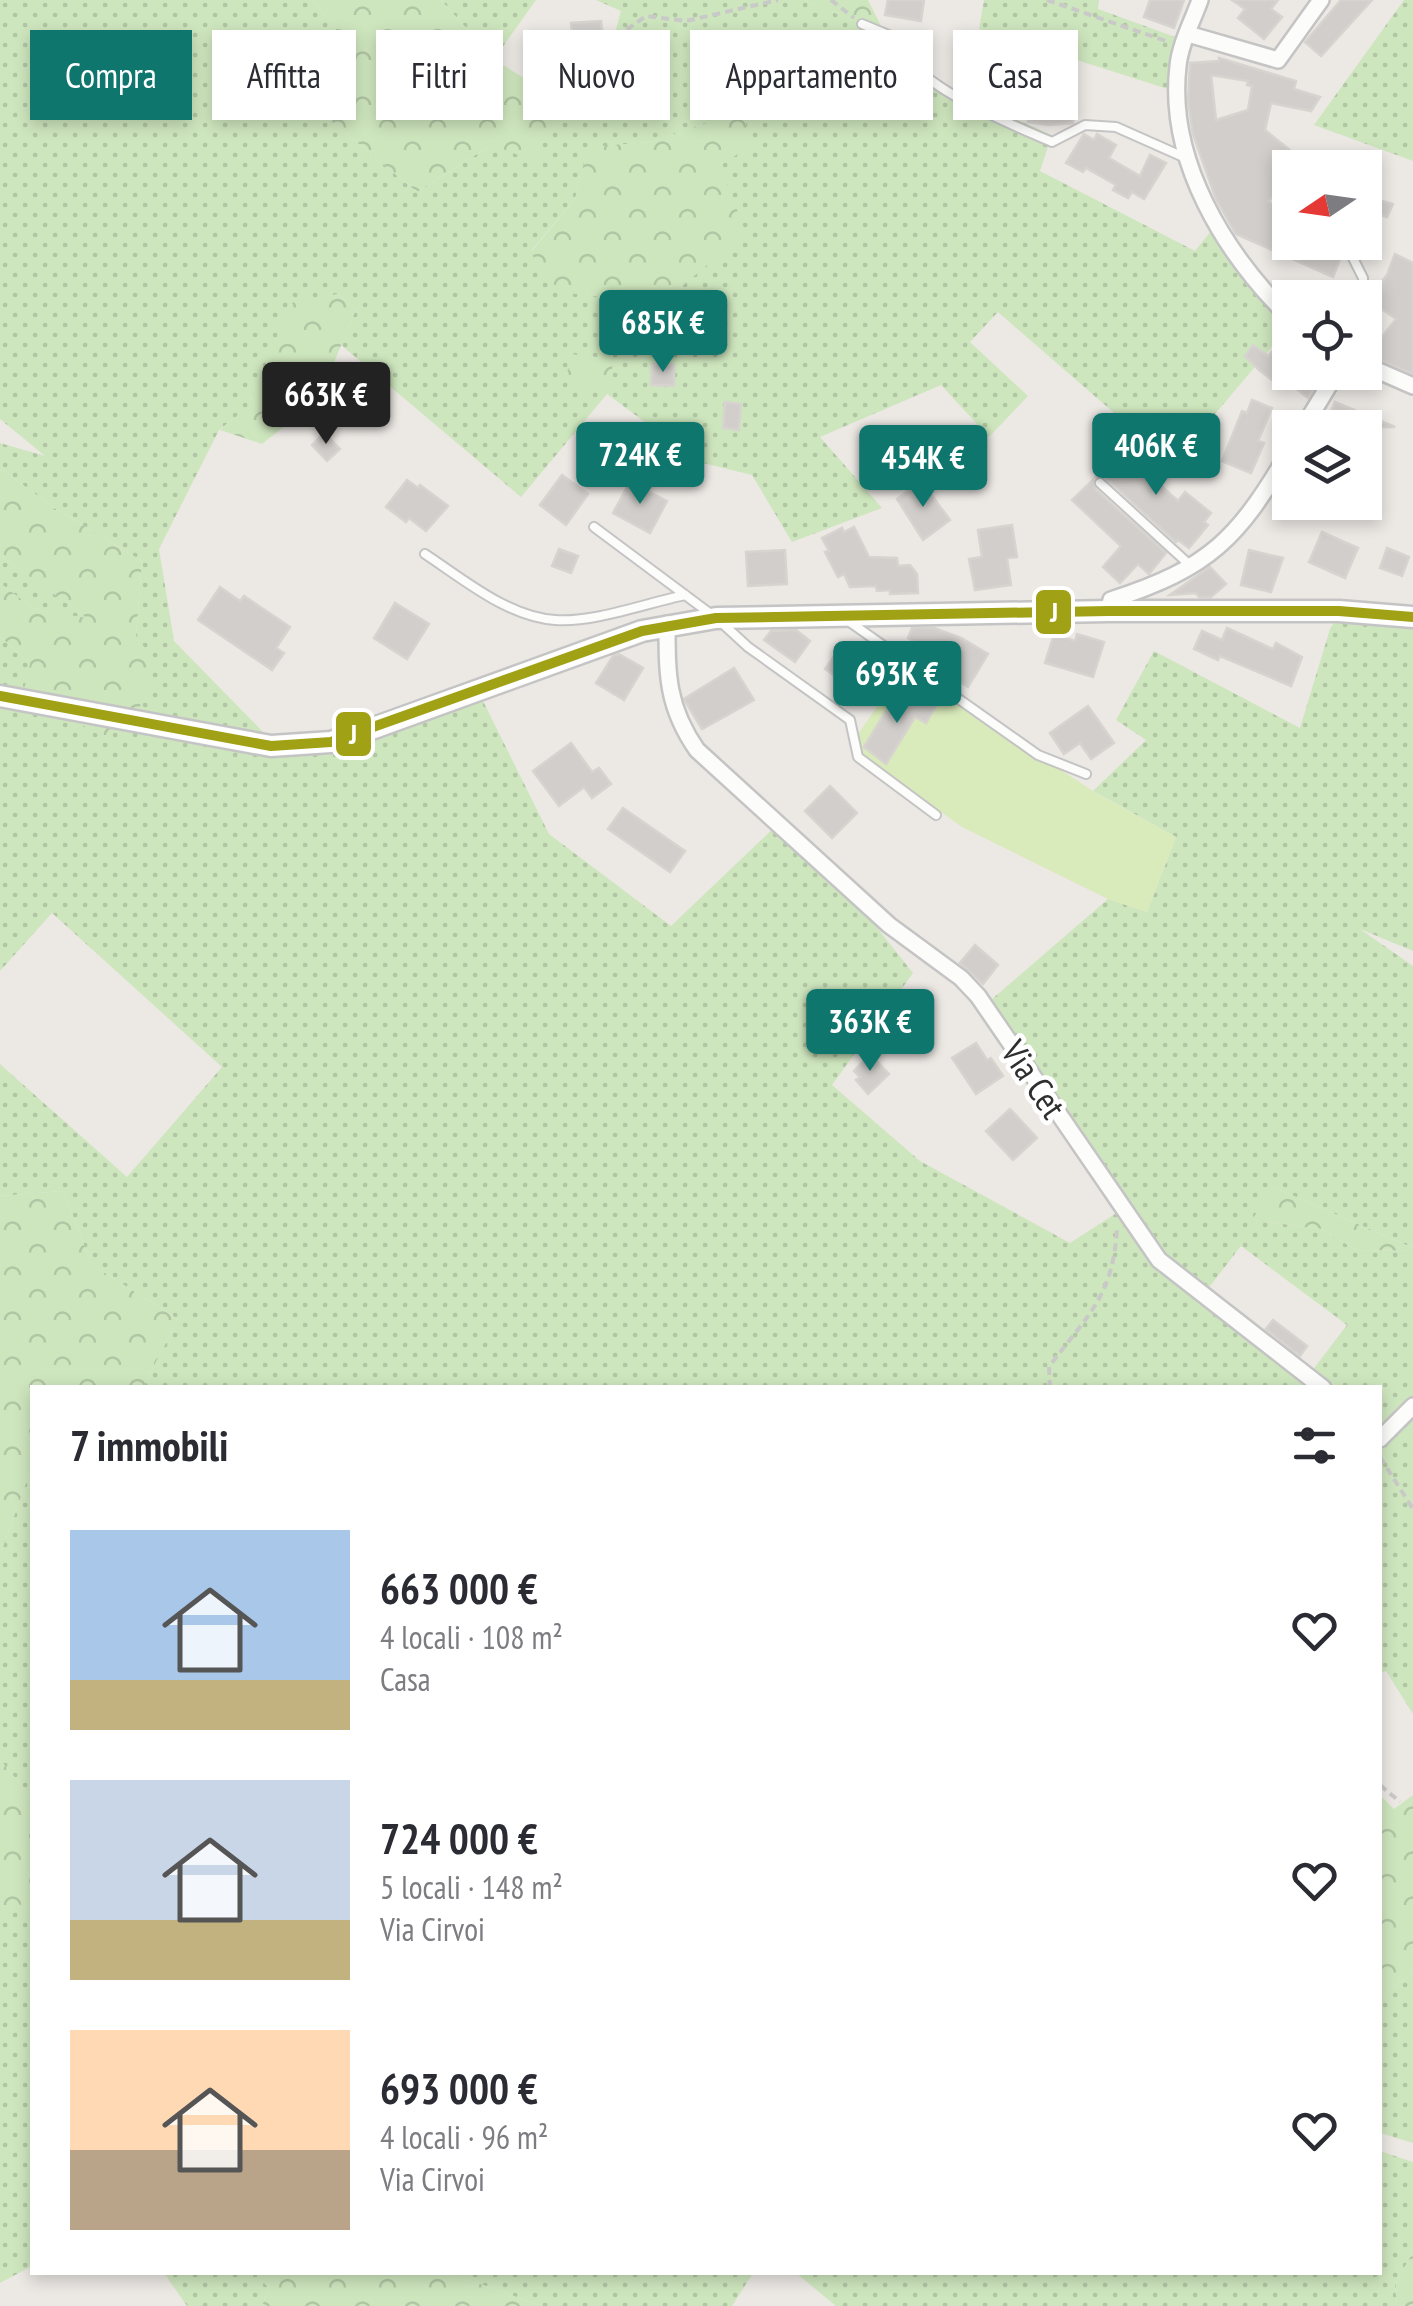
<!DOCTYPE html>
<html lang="it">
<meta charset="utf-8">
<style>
body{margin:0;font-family:"PT Sans Narrow",sans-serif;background:#f2f2f3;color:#2b2b33;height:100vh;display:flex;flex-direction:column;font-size:38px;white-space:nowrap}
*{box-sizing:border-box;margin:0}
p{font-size:32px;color:#7c7c81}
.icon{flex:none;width:55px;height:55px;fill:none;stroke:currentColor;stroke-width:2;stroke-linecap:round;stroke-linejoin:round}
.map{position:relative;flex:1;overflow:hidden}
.side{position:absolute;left:30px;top:1385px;width:1352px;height:890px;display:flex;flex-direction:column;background:#fff;border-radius:0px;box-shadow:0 5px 15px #0003}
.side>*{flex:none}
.banner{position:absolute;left:30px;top:30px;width:1355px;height:90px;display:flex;gap:20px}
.needle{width:65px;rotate:257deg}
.tools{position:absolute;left:1272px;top:150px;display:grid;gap:20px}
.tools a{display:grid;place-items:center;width:110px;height:110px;border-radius:0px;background:#fff;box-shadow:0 5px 15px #0003;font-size:50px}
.price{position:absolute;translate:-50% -85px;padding:0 22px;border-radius:10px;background:#0f766e;color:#fff;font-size:32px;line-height:65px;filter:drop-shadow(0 2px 5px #0008)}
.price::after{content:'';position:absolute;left:50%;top:60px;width:30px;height:22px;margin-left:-15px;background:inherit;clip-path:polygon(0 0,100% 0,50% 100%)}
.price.active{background:#222;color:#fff}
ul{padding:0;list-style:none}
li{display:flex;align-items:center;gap:30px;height:250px;padding:0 40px}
li span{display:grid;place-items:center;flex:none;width:280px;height:200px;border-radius:0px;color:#555}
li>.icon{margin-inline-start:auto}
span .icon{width:120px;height:120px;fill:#fffc;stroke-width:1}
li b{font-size:42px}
h2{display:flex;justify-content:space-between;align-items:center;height:120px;padding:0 40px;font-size:42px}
.chip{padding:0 35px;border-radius:0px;background:#fff;box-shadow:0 5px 15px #0003;font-size:35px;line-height:90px}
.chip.active{background:#0f766e;color:#fff}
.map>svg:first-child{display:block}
.grass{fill:url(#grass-dots);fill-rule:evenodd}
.forest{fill:url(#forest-crowns)}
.pitch{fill:#d9eabb}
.building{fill:#d1cecb;stroke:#d7d4d0;stroke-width:2.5;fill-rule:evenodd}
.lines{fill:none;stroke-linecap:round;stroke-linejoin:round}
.lane-casing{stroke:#c5c4c5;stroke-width:12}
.street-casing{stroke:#c5c4c5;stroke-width:20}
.secondary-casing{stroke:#c5c4c5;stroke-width:25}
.path{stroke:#c9c9c8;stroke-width:4;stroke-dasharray:8 5;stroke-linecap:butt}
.lane{stroke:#fcfcfb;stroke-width:8}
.street{stroke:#fcfcfb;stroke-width:15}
.secondary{stroke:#fcfcfb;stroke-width:20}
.bus-1-casing{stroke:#fff;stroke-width:18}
.bus-1{stroke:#a1a115;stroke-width:10}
.labels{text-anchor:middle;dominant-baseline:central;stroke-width:9;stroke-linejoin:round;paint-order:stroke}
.street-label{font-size:35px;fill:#2e2e2e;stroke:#fff}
.line-badge{stroke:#fff;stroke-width:4}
.badge-label{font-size:28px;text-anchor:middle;font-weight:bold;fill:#fff}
</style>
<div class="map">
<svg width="1413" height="2306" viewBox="0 0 1413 2306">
<defs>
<pattern id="grass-dots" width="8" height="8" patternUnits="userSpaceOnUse" patternTransform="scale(2.5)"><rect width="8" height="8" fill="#cee6be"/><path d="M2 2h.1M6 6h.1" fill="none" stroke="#b1c6a4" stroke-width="1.8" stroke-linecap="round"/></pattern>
<pattern id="forest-crowns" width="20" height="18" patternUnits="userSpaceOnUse" patternTransform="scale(2.5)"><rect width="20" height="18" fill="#cee6be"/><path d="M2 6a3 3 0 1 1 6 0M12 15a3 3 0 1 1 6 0" fill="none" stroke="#b1c6a4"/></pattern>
</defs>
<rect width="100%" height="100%" fill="#ece8e4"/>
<g class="grass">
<path d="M0 0H312L336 28 331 121 417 192 491 145 543 134 597 101 621 11 596 0H804L862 24 827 60 881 26 913 74 1052 135 1040 171 1195 251 1219 221 1290 314V325L1178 458 1113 412 998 312 970 342 1028 396 989 437 941 385 820 437 882 508 792 542 752 475 699 462 607 394 521 497 341 345 356 309 338 294 291 304 248 408 219 430 159 549 174 641 264 733 360 744 482 699 549 834 671 926 780 822 827 865 913 973 832 1085 920 1161 1070 1243 1129 1205 991 1000 1108 899 1147 912 1176 837 1093 791 1146 740 1116 720 1154 651 1300 728 1330 629 1347 602 1413 611V951L1360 929 1413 966V1248L1273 1187 1253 1220 1322 1229 1356 1250 1413 1251V1714L1386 1671 1380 1673V1388L143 1387 178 1319 92 1265 63 1191 0 1196V1064L127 1177 222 1067 52 913 0 971V636L30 664 136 636 142 561 54 508 0 468V443L45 456 0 419ZM745 111 719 166 531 251 575 199 588 148 650 142ZM1241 1246 1347 1325 1305 1380 1207 1290Z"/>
<polygon points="441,0 536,0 494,59"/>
<polygon points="984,0 1099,0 1098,9 1178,38 1171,90 979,29"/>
<polygon points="1404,0 1413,0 1413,161 1314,125"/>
<polygon points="0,555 89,619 34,609 0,583"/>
<polygon points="32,1466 32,1798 0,1760 0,1555"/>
<polygon points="14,1899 32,1914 32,2266 0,2283 0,1915"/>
<polygon points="1413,1973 1413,2143 1380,2133 1380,1997"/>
<polygon points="1380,2151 1413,2162 1413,2252 1395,2285 1397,2306 836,2306 796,2273 1380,2272"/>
<polygon points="164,2273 255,2273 269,2288 262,2306 187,2306"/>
<polygon points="450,2273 753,2273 732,2306 541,2306"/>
</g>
<g class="forest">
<polygon points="312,0 441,0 494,59 525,79 597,101 543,134 538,162 491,145 417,192 331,121 336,28"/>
<polygon points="804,0 868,0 881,26 821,64 861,24"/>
<polygon points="745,110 748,147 720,166 746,233 660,304 552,291 531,252 575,199 588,147 650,142"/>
<polygon points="338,294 356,309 319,399 262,444 220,430 248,407 291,303"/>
<polygon points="570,354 614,359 607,394 566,382"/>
<polygon points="0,468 54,508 142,561 136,636 156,663 139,709 104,738 24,690 30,664 0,636 0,583 34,609 87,618 0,555"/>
<polygon points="1273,1187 1413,1248 1413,1251 1356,1250 1322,1229 1252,1220"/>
<polygon points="63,1191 92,1265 178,1319 143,1387 32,1388 32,1466 0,1555 0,1196"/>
<polygon points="0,1760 32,1798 32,1914 14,1900 0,1915"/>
<polygon points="1380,1795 1394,1809 1413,1795 1413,1973 1380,1997"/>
<polygon points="1413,2252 1413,2306 1397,2306 1395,2285"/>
<polygon points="255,2273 450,2273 541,2306 262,2306 269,2288"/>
</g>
<polygon class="pitch" points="904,667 1096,793 1176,837 1147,912 1108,899 962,827 850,746"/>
<g class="building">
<polygon points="888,0 924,0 921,21 885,15"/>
<polygon points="1150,0 1184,0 1174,28 1144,17"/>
<polygon points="1232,0 1278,0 1271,9 1282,17 1264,39 1238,18 1245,9"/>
<polygon points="1341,0 1372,0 1321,56 1305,42"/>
<polygon points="601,21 603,40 573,42 571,23"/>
<polygon points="531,44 552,46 551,61 530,60"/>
<path d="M1219 58 1296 81 1294 89 1320 97 1311 111 1271 103 1265 130 1312 168H1290V182L1268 201 1290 217V242H1347L1333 277 1236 234 1216 199 1193 134 1188 101 1190 63 1219 61ZM1211 75 1248 81 1247 85 1252 86 1248 110 1216 120Z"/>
<polygon points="1046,87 1077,92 1073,123 1048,125 1028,122 1030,103 1043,105"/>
<polygon points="1084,134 1094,140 1097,134 1116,145 1109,158 1140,176 1150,155 1166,163 1144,199 1132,192 1128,198 1113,190 1116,185 1086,168 1083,172 1066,163"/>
<polygon points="1365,196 1393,204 1387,217 1365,210"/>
<polygon points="1395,254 1413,263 1413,374 1365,353 1371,340 1377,343 1396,319 1372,302 1372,293 1387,275"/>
<polygon points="1253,345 1268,356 1272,352 1282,360 1290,348 1290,372 1324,372 1308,398 1280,376 1276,383 1259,370 1245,356"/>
<polygon points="652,364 674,365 674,386 651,385"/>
<polygon points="1252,400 1272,408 1258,441 1264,443 1251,473 1222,461 1242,411 1247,413"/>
<polygon points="725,402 741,404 739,430 723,428"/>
<polygon points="1335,402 1395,427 1348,428 1330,414"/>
<polygon points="324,433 340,449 327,461 312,445"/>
<polygon points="1131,448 1151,466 1146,472 1178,501 1185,492 1211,513 1204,522 1208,525 1189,548 1178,540 1176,542 1105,477 1096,477 1119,451 1124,455"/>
<polygon points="562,475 588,494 566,525 540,505"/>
<polygon points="407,480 418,488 420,485 448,506 426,531 409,518 406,522 386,507"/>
<polygon points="1093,480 1095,489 1166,553 1149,574 1138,564 1120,583 1103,567 1121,546 1072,500"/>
<polygon points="921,481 950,520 923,540 897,499"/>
<polygon points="630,482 667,501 650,533 613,513"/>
<polygon points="1012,525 1017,557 1007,558 1011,585 975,590 969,559 982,557 978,530"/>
<polygon points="854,527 869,557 897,558 898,566 910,565 917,574 918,593 890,594 890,590 877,591 876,586 850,587 844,574 838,577 825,552 829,551 822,538 842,528 844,532"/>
<polygon points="1322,532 1358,548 1345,578 1309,562"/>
<polygon points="1387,548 1409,557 1402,576 1380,568"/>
<polygon points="559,549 578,556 571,573 552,566"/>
<polygon points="785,550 787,584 748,586 746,552"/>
<polygon points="1249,550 1283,558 1271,592 1241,585"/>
<polygon points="1210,567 1226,584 1211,597 1199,597 1196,593 1170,595"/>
<polygon points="220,587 240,601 244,596 290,627 276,648 284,653 272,670 198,620"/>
<polygon points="395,603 429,624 407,659 374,638"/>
<polygon points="912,628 934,628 961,638 988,654 968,687 940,670 946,661 908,638"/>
<polygon points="1227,628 1273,649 1276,643 1302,657 1291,686 1220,656 1218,660 1194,649 1202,631 1222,640"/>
<polygon points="796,630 810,641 795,662 764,640 771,631"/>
<polygon points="1054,634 1075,641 1077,634 1104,642 1093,677 1045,663"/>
<polygon points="842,645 873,666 857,691 825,669"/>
<polygon points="619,654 643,668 624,700 596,683 613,656"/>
<polygon points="734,668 754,700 702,729 684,699"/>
<polygon points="916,693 937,704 926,723 915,717 886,764 864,747 892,701 906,709"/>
<polygon points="1088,706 1114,743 1091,759 1080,743 1064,754 1050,733"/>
<polygon points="571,743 592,772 599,768 611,784 592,798 584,787 559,806 533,771"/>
<polygon points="830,786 857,813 832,838 805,811"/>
<polygon points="623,808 685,851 670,872 608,829"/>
<polygon points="975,945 998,965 983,984 960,963"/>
<polygon points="976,1043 987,1060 991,1058 1003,1076 976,1094 952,1058"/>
<polygon points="870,1054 889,1074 868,1094 856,1080 860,1077 854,1071"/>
<polygon points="1010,1109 1037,1138 1013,1160 986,1131"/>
<polygon points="1273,1320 1307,1346 1300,1356 1266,1329"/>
</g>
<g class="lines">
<g class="lane-casing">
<g id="lane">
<path d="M862 24 896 38C907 84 1011 124 1052 142L1085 125 1116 127 1188 159"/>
<polyline points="1353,258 1363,278 1365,305"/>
<polyline points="1100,483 1192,567"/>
<polyline points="594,527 712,615"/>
<path d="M425 554C463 579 508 617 555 620 593 623 647 603 685 595"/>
<polyline points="847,620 1038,755 1086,774"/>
<polyline points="723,624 748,647 850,720 858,757 936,815"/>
</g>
</g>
<g class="street-casing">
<g id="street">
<path d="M1200 0C1193 20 1180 44 1178 66 1167 161 1225 254 1290 318"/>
<polyline points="1188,34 1278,60 1321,0"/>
<polyline points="1365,365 1413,386"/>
<polyline points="1303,428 1337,372"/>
<path d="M1108 611 1111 600C1210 568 1238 539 1290 450"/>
<path d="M667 624C667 675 667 707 697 750L889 925 961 978 978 996 1159 1260 1323 1388"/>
<polyline points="1380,1439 1413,1406"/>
</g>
</g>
<g class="secondary-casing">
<polyline id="secondary" points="0,696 271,746 331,742 374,728 642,631 716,618 1108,611 1339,611 1413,617"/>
</g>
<g class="path">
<polyline points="831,0 854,18"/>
<polyline points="1047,0 1166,41"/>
<polyline points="616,37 646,16 686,21 778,0"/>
<path d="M1050 1388 1049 1367C1087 1315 1113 1298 1117 1228"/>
<polyline points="1380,1457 1413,1509"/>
<polyline points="1380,1785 1400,1802"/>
</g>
<use href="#lane" class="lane"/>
<use href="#street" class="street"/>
<use href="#secondary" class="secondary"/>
<g class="bus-1-casing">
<polyline id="bus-1" points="0,696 271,746 331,742 642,631 716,618 1108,611 1339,611 1413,617"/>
</g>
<use href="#bus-1" class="bus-1"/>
</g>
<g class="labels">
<g class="street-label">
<text transform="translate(1034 1079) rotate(56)">Via Cet</text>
</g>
</g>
<g class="line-badge">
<rect x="1034" y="588" width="39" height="48" rx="10" fill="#a1a115"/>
<rect x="334" y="710" width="39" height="48" rx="10" fill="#a1a115"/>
</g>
<g class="badge-label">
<text x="1054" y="622">J</text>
<text x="353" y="744">J</text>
</g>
</svg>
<div class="tools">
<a><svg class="needle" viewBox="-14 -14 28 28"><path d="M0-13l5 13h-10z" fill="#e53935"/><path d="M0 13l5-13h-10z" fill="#7c7c81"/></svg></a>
<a><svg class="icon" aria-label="locate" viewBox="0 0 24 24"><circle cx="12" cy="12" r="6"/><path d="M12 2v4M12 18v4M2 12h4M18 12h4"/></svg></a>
<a><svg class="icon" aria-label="layers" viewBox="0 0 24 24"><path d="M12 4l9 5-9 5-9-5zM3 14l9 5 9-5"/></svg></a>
</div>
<b class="price" style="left:663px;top:375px">685K €</b>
<b class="price active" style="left:326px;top:447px">663K €</b>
<b class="price" style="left:1156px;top:498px">406K €</b>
<b class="price" style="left:640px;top:507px">724K €</b>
<b class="price" style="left:923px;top:510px">454K €</b>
<b class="price" style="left:897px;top:726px">693K €</b>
<b class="price" style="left:870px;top:1074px">363K €</b>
<div class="banner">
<a class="chip active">Compra</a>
<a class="chip">Affitta</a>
<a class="chip">Filtri</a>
<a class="chip">Nuovo</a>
<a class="chip">Appartamento</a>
<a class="chip">Casa</a>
</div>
<section class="side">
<h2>7 immobili<svg class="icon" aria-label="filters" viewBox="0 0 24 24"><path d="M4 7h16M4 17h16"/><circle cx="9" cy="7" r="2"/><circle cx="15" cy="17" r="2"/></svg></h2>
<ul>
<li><span style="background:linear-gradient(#a9c7e8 75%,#c2b280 0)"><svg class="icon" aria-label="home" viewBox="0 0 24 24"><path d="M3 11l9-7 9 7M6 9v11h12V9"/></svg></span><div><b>663 000 €</b><p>4 locali · 108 m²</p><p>Casa</p></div><svg class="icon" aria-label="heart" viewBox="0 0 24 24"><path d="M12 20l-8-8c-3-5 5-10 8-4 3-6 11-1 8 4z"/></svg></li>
<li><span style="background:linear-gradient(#c9d6e8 70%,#c2b280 0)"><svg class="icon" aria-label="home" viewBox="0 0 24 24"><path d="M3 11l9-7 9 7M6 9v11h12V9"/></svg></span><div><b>724 000 €</b><p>5 locali · 148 m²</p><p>Via Cirvoi</p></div><svg class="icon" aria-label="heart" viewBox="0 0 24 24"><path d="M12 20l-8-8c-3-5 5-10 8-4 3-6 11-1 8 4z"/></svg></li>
<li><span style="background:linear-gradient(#ffd9b3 60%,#b9a48a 0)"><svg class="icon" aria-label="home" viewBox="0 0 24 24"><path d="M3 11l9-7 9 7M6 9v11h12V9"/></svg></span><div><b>693 000 €</b><p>4 locali · 96 m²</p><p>Via Cirvoi</p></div><svg class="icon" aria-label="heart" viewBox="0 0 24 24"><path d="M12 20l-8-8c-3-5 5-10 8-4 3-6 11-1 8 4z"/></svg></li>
</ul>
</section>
</div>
